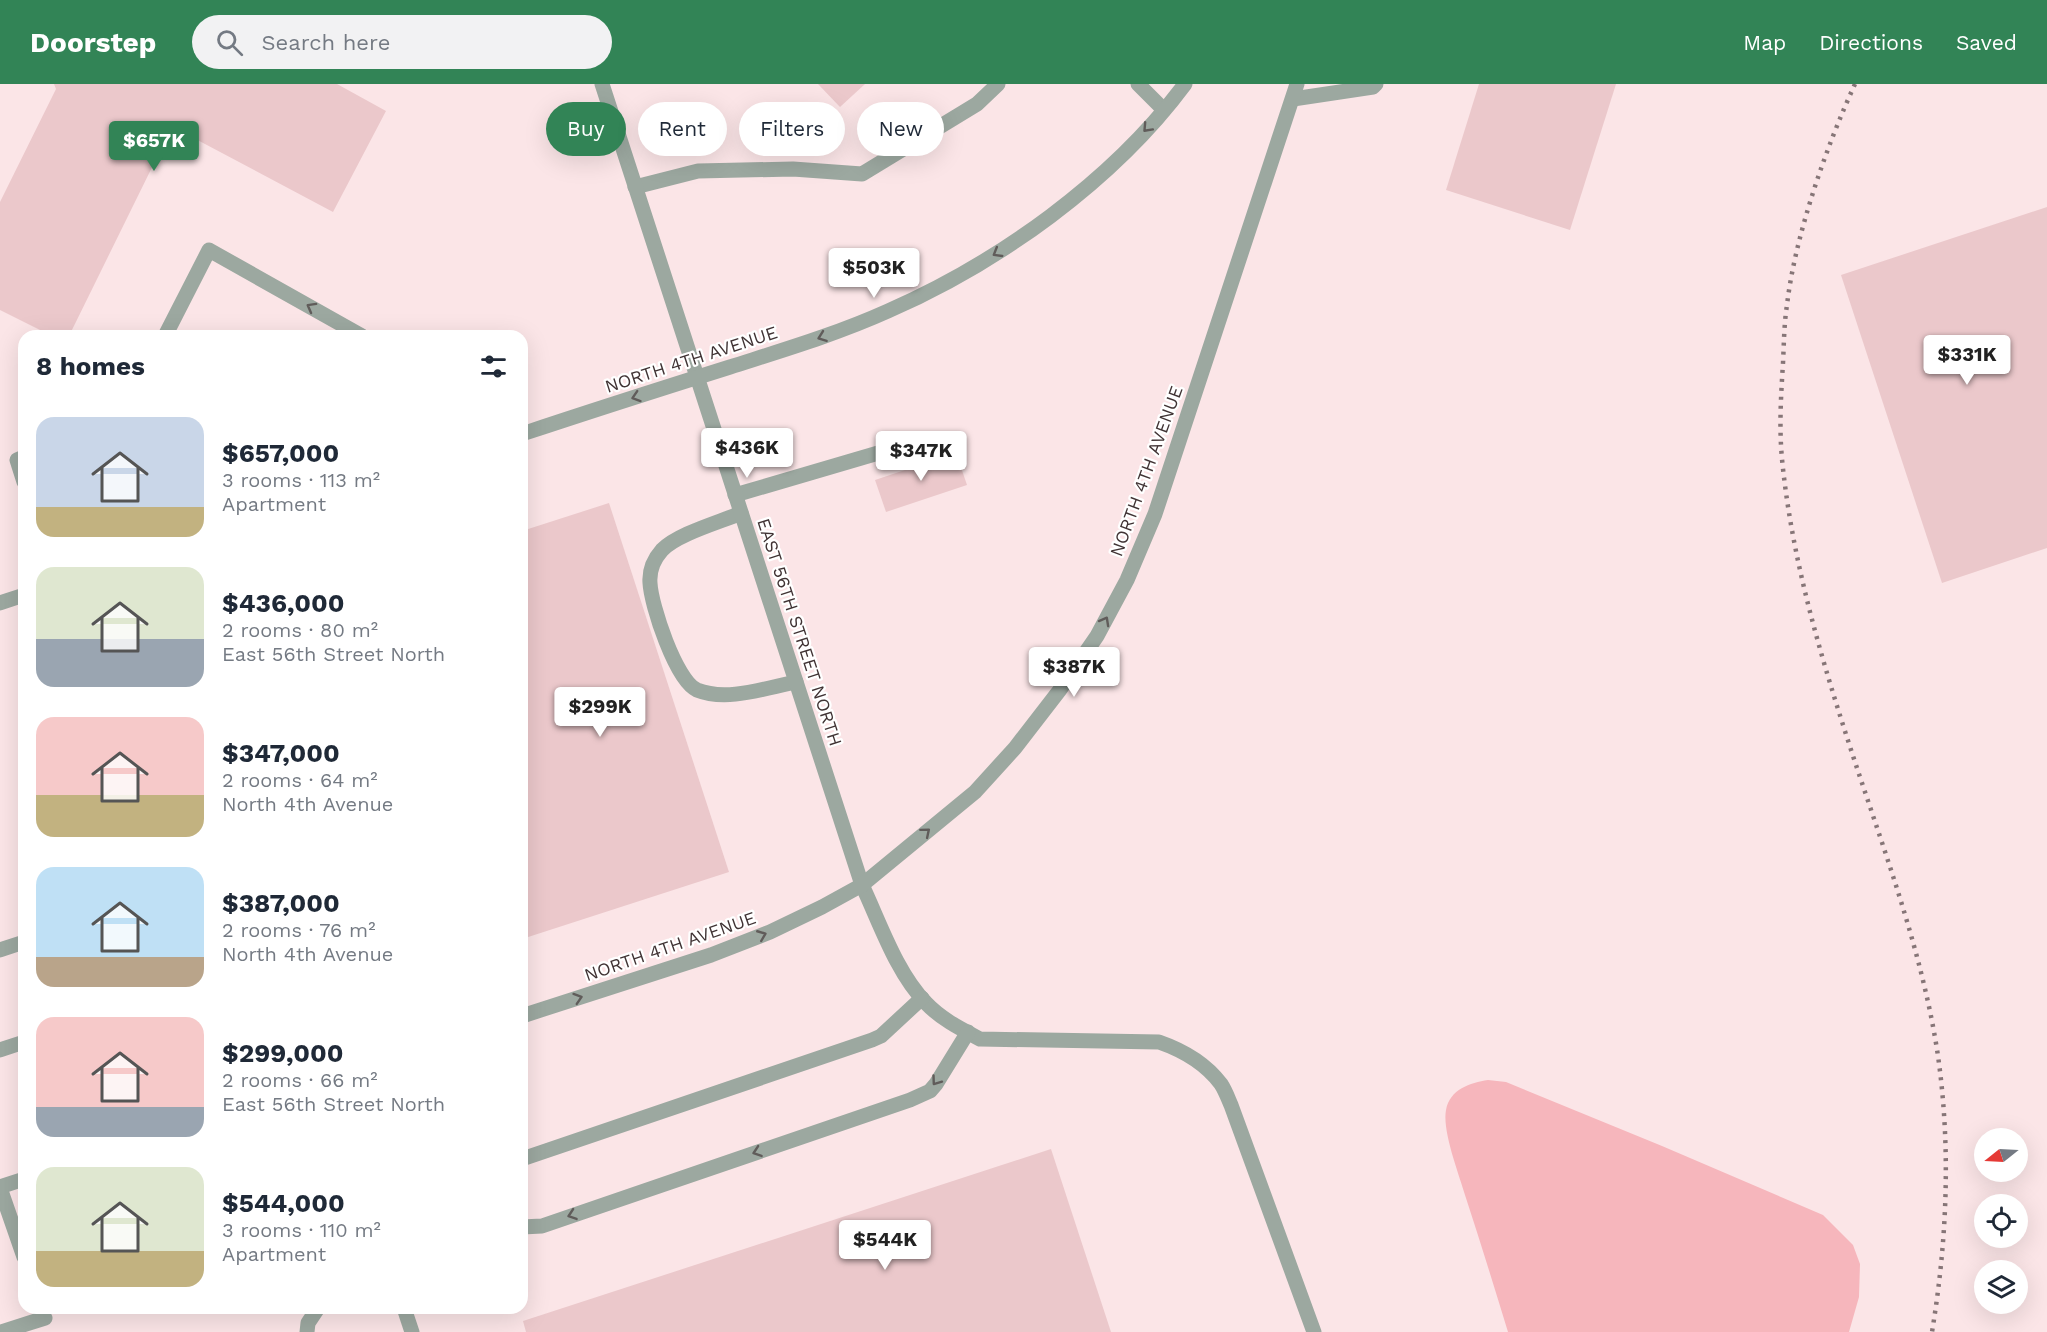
<!DOCTYPE html>
<meta charset="utf-8">
<style>
body{margin:0;font-family:"Work Sans",sans-serif;background:#f2f2f3;color:#1f2937;height:100vh;display:flex;flex-direction:column;font-size:22px;white-space:nowrap}
*{box-sizing:border-box;margin:0}
p{font-size:20px;color:#747a83}
.icon{flex:none;width:33px;height:33px;fill:none;stroke:currentColor;stroke-width:2;stroke-linecap:round;stroke-linejoin:round}
.map{position:relative;flex:1;overflow:hidden}
.panel{position:absolute;left:18px;top:246px;width:510px;height:984px;display:flex;flex-direction:column;background:#fff;border-radius:18px;box-shadow:0 6px 24px #0002}
.panel>*{flex:none}
.hud{position:absolute;left:546px;top:18px;width:570px;height:54px;display:flex;gap:12px}
.needle{width:39px;rotate:252deg}
.buttons{position:absolute;left:1974px;top:1044px;display:grid;gap:12px}
.buttons a{display:grid;place-items:center;width:54px;height:54px;border-radius:50%;background:#fff;box-shadow:0 6px 24px #0002;font-size:30px}
.price{position:absolute;translate:-50% -51px;padding:0 14px;border-radius:6px;background:#fff;color:#222;font-size:20px;line-height:39px;filter:drop-shadow(0 2px 3px #0008)}
.price::after{content:'';position:absolute;left:50%;top:36px;width:18px;height:14px;margin-left:-9px;background:inherit;clip-path:polygon(0 0,100% 0,50% 100%)}
.price.on{background:#328456;color:#fff}
ul{padding:0;list-style:none}
li{display:flex;align-items:center;gap:18px;height:150px;padding:0 18px}
li span{display:grid;place-items:center;flex:none;width:168px;height:120px;border-radius:18px;color:#555}
li>.icon{margin-inline-start:auto}
span .icon{width:72px;height:72px;fill:#fffc;stroke-width:1}
li b{font-size:26px}
h2{display:flex;justify-content:space-between;align-items:center;height:72px;padding:0 18px;font-size:26px}
.tag{padding:0 21px;border-radius:27px;background:#fff;box-shadow:0 6px 24px #0002;font-size:21px;line-height:54px}
.tag.on{background:#328456;color:#fff}
header{display:flex;align-items:center;gap:36px;box-sizing:border-box;height:84px;padding:0 30px;background:#328456;color:#fff}
header strong{font-size:28px}
nav{display:flex;gap:33px;margin-inline-start:auto;font-size:21px}
.search{width:420px;height:54px;background:#f2f2f3;display:flex;align-items:center;gap:15px;box-sizing:border-box;padding:0 21px;border-radius:33px;color:#747a83;font-size:22px}
.map>svg:first-child{display:block}
.green{fill:#f6b6bc}
.building{fill:#ebc8cb}
.lines{fill:none;stroke-linecap:round;stroke-linejoin:round}
.service{stroke:#9ca8a0;stroke-width:15}
.tertiary{stroke:#9ca8a0;stroke-width:15}
.rail{stroke:#867577;stroke-width:4.5;stroke-dasharray:3 6;stroke-linecap:butt}
.oneway{stroke:#605c5a}
.labels{text-anchor:middle;dominant-baseline:central;stroke-width:4.5;stroke-linejoin:round;paint-order:stroke}
.street-label{font-size:18px;fill:#403334;stroke:#fff}
</style>
<header>
<strong>Doorstep</strong>
<div class="search"><svg class="icon" aria-label="search" viewBox="0 0 24 24"><circle cx="10" cy="10" r="6"/><path d="M15 15l6 6"/></svg>Search here</div>
<nav><a>Map</a><a>Directions</a><a>Saved</a></nav>
</header>
<div class="map">
<svg width="2047" height="1248" viewBox="0 0 2047 1248">
<rect width="100%" height="100%" fill="#fbe5e7"/>
<path class="green" d="M1488 996 1506 998 1662 1062 1823 1131 1853 1161 1860 1180 1859 1213 1849 1248H1508C1494 1202 1480 1157 1465 1111 1459 1090 1442 1047 1446 1026 1450 1005 1470 999 1488 996Z"/>
<g class="building">
<polygon points="54,0 337,0 386,27 333,128 188,51 163,61 69,252 52,252 0,226 0,118 56,5"/>
<polygon points="818,0 865,0 840,23"/>
<polygon points="1479,0 1616,0 1570,146 1446,106"/>
<polygon points="2047,123 2047,464 1942,499 1841,191"/>
<polygon points="956,369 967,401 886,428 875,396"/>
<polygon points="609,419 729,788 522,855 522,447"/>
<polygon points="1051,1065 1111,1248 526,1248 523,1237"/>
</g>
<g class="lines">
<g class="service">
<polyline points="1138,0 1164,26"/>
<polyline points="1293,15 1373,3 1376,0"/>
<polyline points="635,103 698,87 793,85 862,90 977,20 998,0"/>
<polyline points="165,252 209,166 362,252"/>
<polyline points="24,373 17,376 24,398"/>
<polyline points="735,411 885,367"/>
<path d="M741 429C720 438 677 450 662 466 654 475 649 486 650 499 651 521 676 597 697 606 727 618 765 604 796 598"/>
<path d="M862 801C880 839 896 888 926 919 941 935 961 945 980 955L1159 958C1182 966 1206 980 1221 1000 1225 1006 1228 1014 1231 1021L1314 1248"/>
<polyline points="0,866 24,858"/>
<polyline points="0,966 24,958"/>
<polyline points="522,1075 872,956 881,952 922,914"/>
<polyline points="0,1104 24,1173"/>
<polyline points="522,1143 542,1142 910,1016 930,1007 936,1000 968,948"/>
<polyline points="404,1224 412,1248"/>
<polyline points="1,1248 45,1234"/>
<polyline points="307,1248 308,1239 318,1224"/>
</g>
<g class="tertiary">
<polyline points="602,0 862,801"/>
<path d="M522 350C591 327 660 305 730 283 783 266 837 250 888 227 998 179 1113 97 1185 0"/>
<polyline points="0,519 24,511"/>
<polyline points="522,932 711,871 770,848 822,823 862,801 975,708 1015,664 1059,607 1097,552 1127,496 1155,430 1297,0"/>
<polyline points="0,1103 24,1095"/>
</g>
<path class="rail" d="M1855 0C1826 63 1795 152 1787 221 1784 240 1784 259 1783 279 1781 311 1779 343 1782 375 1792 478 1822 577 1854 675 1886 772 1923 871 1938 972 1951 1064 1947 1157 1932 1248"/>
</g>
<defs><path id="oneway-chevron" d="M-2-3.5L2.5 0L-2 3.5" fill="none" stroke-width="1.6" stroke-linecap="round" stroke-linejoin="round" transform="scale(1.5)"/></defs>
<g class="oneway">
<use href="#oneway-chevron" transform="translate(1147 44) rotate(133)"/>
<use href="#oneway-chevron" transform="translate(997 169) rotate(149)"/>
<use href="#oneway-chevron" transform="translate(311 223) rotate(-151)"/>
<use href="#oneway-chevron" transform="translate(822 253) rotate(160)"/>
<use href="#oneway-chevron" transform="translate(636 313) rotate(162)"/>
<use href="#oneway-chevron" transform="translate(1105 537) rotate(-61)"/>
<use href="#oneway-chevron" transform="translate(926 748) rotate(-40)"/>
<use href="#oneway-chevron" transform="translate(762 851) rotate(-22)"/>
<use href="#oneway-chevron" transform="translate(578 914) rotate(-18)"/>
<use href="#oneway-chevron" transform="translate(936 997) rotate(126)"/>
<use href="#oneway-chevron" transform="translate(757 1068) rotate(161)"/>
<use href="#oneway-chevron" transform="translate(572 1131) rotate(161)"/>
</g>
<g class="labels">
<g class="street-label">
<text transform="translate(691 275) rotate(-18)">NORTH 4TH AVENUE</text>
<text transform="translate(1146 387) rotate(-70)">NORTH 4TH AVENUE</text>
<text transform="translate(800 548) rotate(72)">EAST 56TH STREET NORTH</text>
<text transform="translate(670 862) rotate(-19)">NORTH 4TH AVENUE</text>
</g>
</g>
</svg>
<div class="buttons">
<a><svg class="needle" viewBox="-14 -14 28 28"><path d="M0-13l5 13h-10z" fill="#e53935"/><path d="M0 13l5-13h-10z" fill="#747a83"/></svg></a>
<a><svg class="icon" aria-label="locate" viewBox="0 0 24 24"><circle cx="12" cy="12" r="6"/><path d="M12 2v4M12 18v4M2 12h4M18 12h4"/></svg></a>
<a><svg class="icon" aria-label="layers" viewBox="0 0 24 24"><path d="M12 4l9 5-9 5-9-5zM3 14l9 5 9-5"/></svg></a>
</div>
<b class="price on" style="left:154px;top:88px">$657K</b>
<b class="price" style="left:874px;top:215px">$503K</b>
<b class="price" style="left:1967px;top:302px">$331K</b>
<b class="price" style="left:747px;top:395px">$436K</b>
<b class="price" style="left:921px;top:398px">$347K</b>
<b class="price" style="left:1074px;top:614px">$387K</b>
<b class="price" style="left:600px;top:654px">$299K</b>
<b class="price" style="left:885px;top:1187px">$544K</b>
<div class="hud">
<a class="tag on">Buy</a>
<a class="tag">Rent</a>
<a class="tag">Filters</a>
<a class="tag">New</a>
</div>
<section class="panel">
<h2>8 homes<svg class="icon" aria-label="filters" viewBox="0 0 24 24"><path d="M4 7h16M4 17h16"/><circle cx="9" cy="7" r="2"/><circle cx="15" cy="17" r="2"/></svg></h2>
<ul>
<li><span style="background:linear-gradient(#c9d6e8 75%,#c2b280 0)"><svg class="icon" aria-label="home" viewBox="0 0 24 24"><path d="M3 11l9-7 9 7M6 9v11h12V9"/></svg></span><div><b>$657,000</b><p>3 rooms · 113 m²</p><p>Apartment</p></div></li>
<li><span style="background:linear-gradient(#dfe7d0 60%,#9aa5b1 0)"><svg class="icon" aria-label="home" viewBox="0 0 24 24"><path d="M3 11l9-7 9 7M6 9v11h12V9"/></svg></span><div><b>$436,000</b><p>2 rooms · 80 m²</p><p>East 56th Street North</p></div></li>
<li><span style="background:linear-gradient(#f6c9c9 65%,#c2b280 0)"><svg class="icon" aria-label="home" viewBox="0 0 24 24"><path d="M3 11l9-7 9 7M6 9v11h12V9"/></svg></span><div><b>$347,000</b><p>2 rooms · 64 m²</p><p>North 4th Avenue</p></div></li>
<li><span style="background:linear-gradient(#bfe0f5 75%,#b9a48a 0)"><svg class="icon" aria-label="home" viewBox="0 0 24 24"><path d="M3 11l9-7 9 7M6 9v11h12V9"/></svg></span><div><b>$387,000</b><p>2 rooms · 76 m²</p><p>North 4th Avenue</p></div></li>
<li><span style="background:linear-gradient(#f6c9c9 75%,#9aa5b1 0)"><svg class="icon" aria-label="home" viewBox="0 0 24 24"><path d="M3 11l9-7 9 7M6 9v11h12V9"/></svg></span><div><b>$299,000</b><p>2 rooms · 66 m²</p><p>East 56th Street North</p></div></li>
<li><span style="background:linear-gradient(#dfe7d0 70%,#c2b280 0)"><svg class="icon" aria-label="home" viewBox="0 0 24 24"><path d="M3 11l9-7 9 7M6 9v11h12V9"/></svg></span><div><b>$544,000</b><p>3 rooms · 110 m²</p><p>Apartment</p></div></li>
</ul>
</section>
</div>
